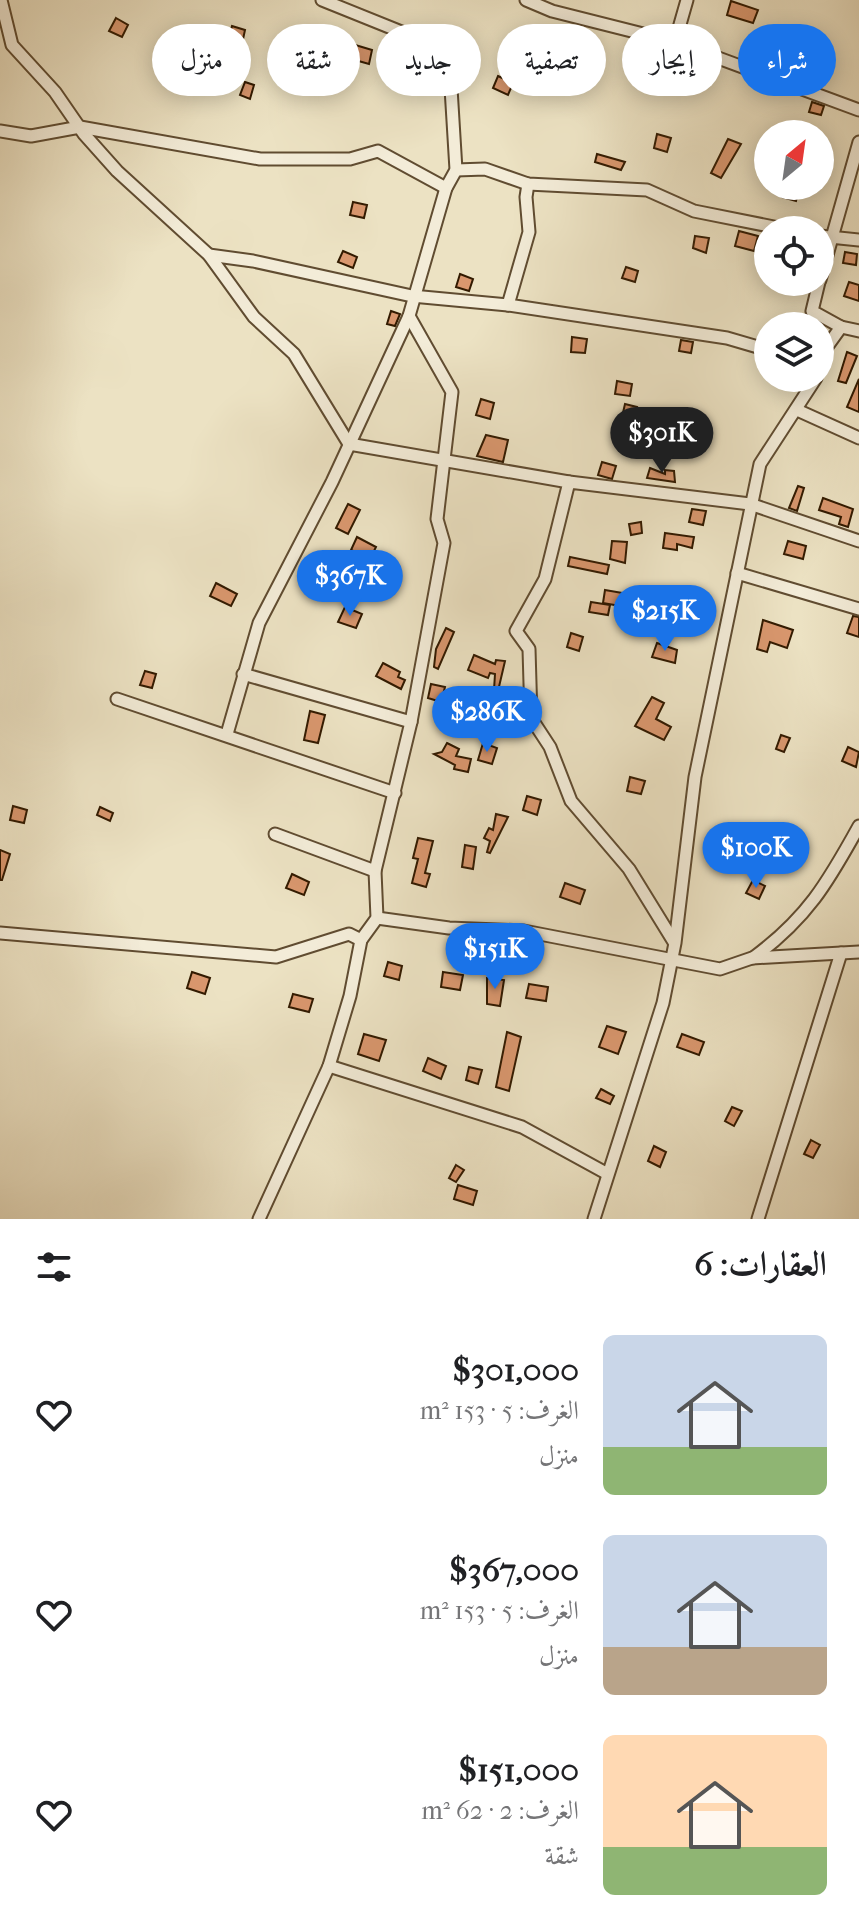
<!DOCTYPE html>
<html lang="ar">
<meta charset="utf-8">
<style>
body{margin:0;font-family:"IM FELL French Canon",Amiri,serif;background:#f2f2f2;color:#202124;direction:rtl;height:100vh;display:flex;flex-direction:column;font-size:30px;white-space:nowrap}
*{box-sizing:border-box;margin:0}
p{font-size:26px;color:#757577}
.icon{flex:none;width:44px;height:44px;fill:none;stroke:currentColor;stroke-width:2;stroke-linecap:round;stroke-linejoin:round}
.map{position:relative;height:1219px;overflow:hidden;direction:ltr}
.details{display:flex;flex-direction:column;background:#fff;flex:1}
.details>*{flex:none}
.top-card{position:absolute;left:24px;top:24px;width:812px;height:72px;direction:rtl;display:flex;gap:16px}
.needle{width:52px;rotate:29deg}
.tools{position:absolute;left:754px;top:120px;display:grid;gap:16px}
.tools a{display:grid;place-items:center;width:80px;height:80px;border-radius:50%;background:#fff;box-shadow:0 4px 20px #0003;font-size:40px}
.price{position:absolute;translate:-50% -68px;padding:0 18px;border-radius:28px;background:#1a73e8;color:#fff;font-size:26px;line-height:52px;filter:drop-shadow(0 2px 4px #0008)}
.price::after{content:'';position:absolute;left:50%;top:48px;width:24px;height:18px;margin-left:-12px;background:inherit;clip-path:polygon(0 0,100% 0,50% 100%)}
.price.selected{background:#222;color:#fff}
ul{padding:0;list-style:none}
li{display:flex;align-items:center;gap:24px;height:200px;padding:0 32px}
li span{display:grid;place-items:center;flex:none;width:224px;height:160px;border-radius:12px;color:#555}
li>.icon{margin-inline-start:auto}
span .icon{width:96px;height:96px;fill:#fffc;stroke-width:1}
li b{font-size:34px}
h2{display:flex;justify-content:space-between;align-items:center;height:96px;padding:0 32px;font-size:34px}
.tag{padding:0 28px;border-radius:36px;background:#fff;box-shadow:0 4px 20px #0003;font-size:28px;line-height:72px}
.tag.selected{background:#1a73e8;color:#fff}
.map>svg:first-child{display:block}
.building{fill:#d9976e;stroke:#321a00;stroke-width:2}
.lines{fill:none;stroke-linecap:round;stroke-linejoin:round}
.minor-casing{stroke:#604c31;stroke-width:15}
.minor{stroke:#f3ecd8;stroke-width:11}
</style>
<div class="map">
<svg width="859" height="1219" viewBox="0 0 859 1219">
<rect width="100%" height="100%" fill="#ece2c3"/>
<filter id="stains"><feTurbulence type="fractalNoise" baseFrequency=".0025" numOctaves="4"/><feColorMatrix values="0 0 0 0 .2 0 0 0 0 .09 0 0 0 0 .02 0 0 0 .5 -.17"/></filter>
<radialGradient id="worn" r=".72"><stop offset=".6" stop-color="#630" stop-opacity="0"/><stop offset="1" stop-color="#630" stop-opacity=".3"/></radialGradient>
<g class="building">
<polygon points="731,1 758,10 753,23 727,15"/>
<polygon points="116,18 128,25 122,37 109,31"/>
<polygon points="232,26 245,30 242,44 228,40"/>
<polygon points="171,34 189,43 186,51 167,42"/>
<polygon points="352,44 372,50 369,64 348,58"/>
<polygon points="498,76 513,83 508,95 493,88"/>
<polygon points="245,82 254,85 250,99 240,95"/>
<polygon points="812,102 824,106 821,115 809,112"/>
<polygon points="657,134 671,138 667,152 654,148"/>
<polygon points="728,139 741,144 721,178 711,173"/>
<polygon points="597,154 625,162 621,170 595,162"/>
<polygon points="785,186 799,188 796,201 782,197"/>
<polygon points="353,202 367,205 364,218 350,215"/>
<polygon points="739,231 758,236 754,251 735,246"/>
<polygon points="695,236 709,238 706,253 693,248"/>
<polygon points="343,251 357,257 353,268 338,262"/>
<polygon points="845,252 857,254 856,265 843,263"/>
<polygon points="626,267 638,271 635,282 622,278"/>
<polygon points="460,274 473,279 469,291 456,287"/>
<polygon points="849,282 859,285 859,301 844,296"/>
<polygon points="391,311 400,314 395,326 387,324"/>
<polygon points="572,337 587,339 585,353 571,352"/>
<polygon points="681,340 693,342 691,353 679,351"/>
<polygon points="847,352 857,356 846,383 838,381"/>
<polygon points="859,379 859,412 847,407"/>
<polygon points="617,381 632,384 630,396 615,394"/>
<polygon points="481,399 494,403 490,419 476,415"/>
<polygon points="625,404 637,407 633,420 622,417"/>
<polygon points="486,435 508,440 503,462 477,456"/>
<polygon points="602,462 616,466 612,479 598,475"/>
<polygon points="650,468 665,474 665,470 674,471 675,482 647,478"/>
<polygon points="798,486 804,488 797,511 789,508"/>
<polygon points="823,498 853,509 848,527 839,524 841,517 819,510"/>
<polygon points="348,504 360,510 348,534 336,528"/>
<polygon points="692,509 706,511 703,525 689,522"/>
<polygon points="641,522 642,533 631,535 629,524"/>
<polygon points="665,533 694,537 692,548 677,544 677,550 663,548"/>
<polygon points="357,537 376,547 370,559 351,550"/>
<polygon points="612,541 627,542 625,563 610,559"/>
<polygon points="788,541 806,546 803,559 784,554"/>
<polygon points="570,557 609,565 607,574 568,566"/>
<polygon points="216,583 237,594 231,606 210,596"/>
<polygon points="605,590 640,596 637,609 603,603"/>
<polygon points="676,600 690,604 687,617 673,614"/>
<polygon points="591,602 610,605 608,615 589,612"/>
<polygon points="345,607 362,614 356,628 338,622"/>
<polygon points="853,616 859,617 859,637 847,633"/>
<polygon points="763,620 793,630 787,648 770,642 767,652 757,649"/>
<polygon points="446,628 454,632 438,669 434,667 436,649"/>
<polygon points="571,633 583,637 579,651 567,647"/>
<polygon points="657,643 677,650 675,663 652,657"/>
<polygon points="474,655 495,664 496,660 505,661 498,691 494,690 495,674 490,673 488,678 468,670"/>
<polygon points="383,663 400,672 398,677 405,680 401,689 376,676"/>
<polygon points="145,671 156,674 152,688 140,685"/>
<polygon points="431,684 445,687 441,702 428,698"/>
<polygon points="652,697 664,703 656,719 671,727 664,740 635,726"/>
<polygon points="498,706 506,707 503,722 495,721"/>
<polygon points="310,711 325,715 318,743 304,740"/>
<polygon points="781,735 790,738 784,752 776,749"/>
<polygon points="447,743 459,749 456,756 471,759 468,772 454,769 455,765 434,754 442,752"/>
<polygon points="483,743 497,748 492,764 478,760"/>
<polygon points="848,747 859,752 856,767 842,761"/>
<polygon points="630,777 645,781 641,794 627,791"/>
<polygon points="527,796 541,800 537,815 523,810"/>
<polygon points="13,806 27,810 24,823 10,820"/>
<polygon points="100,807 113,813 110,821 97,815"/>
<polygon points="496,814 508,817 490,853 487,852 490,841 484,838 489,828 493,830"/>
<polygon points="418,838 433,841 425,873 430,874 426,887 412,883 418,859 413,858"/>
<polygon points="465,845 476,847 473,869 462,867"/>
<polygon points="0,850 10,854 2,880 0,880"/>
<polygon points="292,874 309,882 304,895 286,888"/>
<polygon points="753,880 765,886 759,899 746,893"/>
<polygon points="565,883 585,890 580,904 560,897"/>
<polygon points="388,962 402,966 399,980 384,976"/>
<polygon points="192,972 210,978 205,994 187,988"/>
<polygon points="443,972 463,975 460,990 441,987"/>
<polygon points="487,978 504,980 500,1006 487,1004"/>
<polygon points="529,984 548,987 546,1001 526,998"/>
<polygon points="293,994 313,999 309,1012 289,1007"/>
<polygon points="607,1026 626,1032 618,1054 599,1047"/>
<polygon points="507,1032 521,1037 509,1091 496,1087"/>
<polygon points="364,1034 386,1040 379,1061 358,1054"/>
<polygon points="682,1034 704,1042 699,1055 677,1047"/>
<polygon points="428,1058 446,1066 441,1079 423,1071"/>
<polygon points="469,1067 482,1070 478,1084 466,1080"/>
<polygon points="601,1089 614,1096 610,1104 596,1098"/>
<polygon points="732,1107 742,1111 734,1126 725,1121"/>
<polygon points="811,1140 820,1145 813,1158 804,1154"/>
<polygon points="654,1146 666,1152 660,1167 648,1161"/>
<polygon points="456,1165 464,1170 456,1182 449,1178"/>
<polygon points="458,1185 477,1191 473,1205 454,1199"/>
</g>
<g class="lines">
<g class="minor-casing">
<g id="minor">
<polyline points="1,0 12,45 55,92 84,134 117,171 209,255 254,317 294,354 349,444 569,482"/>
<polyline points="526,0 552,11 675,42 859,110"/>
<polyline points="675,42 687,0"/>
<polyline points="0,131 31,136 80,127 260,159 350,159 378,151 446,188"/>
<polyline points="456,170 485,169 528,184 647,190 694,211 789,230"/>
<polyline points="528,184 526,197 529,232 508,305 727,338 768,350"/>
<polyline points="820,236 859,240"/>
<polyline points="209,255 253,261 412,296 508,305"/>
<polyline points="820,280 859,142"/>
<polyline points="819,282 812,311 841,327 859,331"/>
<polyline points="820,362 823,352 841,327"/>
<polyline points="797,410 859,438"/>
<polyline points="737,573 859,609"/>
<polyline points="243,674 411,722"/>
<polyline points="117,699 395,793"/>
<polyline points="227,734 259,623 332,482 409,316 446,188 456,170 449,55 404,33 322,0"/>
<polyline points="275,834 375,871"/>
<polyline points="377,918 449,928 524,931 720,969 752,958 859,952"/>
<polyline points="0,933 276,957 349,934 361,940"/>
<polyline points="674,942 629,869 571,801 550,747 531,718 529,649 516,631 545,579 569,482 750,504 859,541"/>
<path d="M753 958C807 918 827 884 859 826"/>
<polyline points="329,1066 522,1127 606,1173"/>
<polyline points="259,1219 329,1066 350,996 361,940 377,918 375,871 411,722 444,543 437,519 452,392 409,316"/>
<polyline points="594,1219 663,1003 675,943 695,777 760,464 816,378"/>
<polyline points="758,1219 841,953"/>
</g>
</g>
<use href="#minor" class="minor"/>
</g>
<rect width="100%" height="100%" filter="url(#stains)"/>
<rect width="100%" height="100%" fill="url(#worn)"/>
</svg>
<div class="tools">
<a><svg class="needle" viewBox="-14 -14 28 28"><path d="M0-13l5 13h-10z" fill="#e53935"/><path d="M0 13l5-13h-10z" fill="#757577"/></svg></a>
<a><svg class="icon" aria-label="locate" viewBox="0 0 24 24"><circle cx="12" cy="12" r="6"/><path d="M12 2v4M12 18v4M2 12h4M18 12h4"/></svg></a>
<a><svg class="icon" aria-label="layers" viewBox="0 0 24 24"><path d="M12 4l9 5-9 5-9-5zM3 14l9 5 9-5"/></svg></a>
</div>
<b class="price selected" style="left:662px;top:475px">$301K</b>
<b class="price" style="left:350px;top:618px">$367K</b>
<b class="price" style="left:665px;top:653px">$215K</b>
<b class="price" style="left:487px;top:754px">$286K</b>
<b class="price" style="left:756px;top:890px">$100K</b>
<b class="price" style="left:495px;top:991px">$151K</b>
<div class="top-card">
<a class="tag selected">شراء</a>
<a class="tag">إيجار</a>
<a class="tag">تصفية</a>
<a class="tag">جديد</a>
<a class="tag">شقة</a>
<a class="tag">منزل</a>
</div>
</div>
<section class="details">
<h2>العقارات: 6<svg class="icon" aria-label="filters" viewBox="0 0 24 24"><path d="M4 7h16M4 17h16"/><circle cx="9" cy="7" r="2"/><circle cx="15" cy="17" r="2"/></svg></h2>
<ul>
<li><span style="background:linear-gradient(#c9d6e8 70%,#8fb573 0)"><svg class="icon" aria-label="home" viewBox="0 0 24 24"><path d="M3 11l9-7 9 7M6 9v11h12V9"/></svg></span><div><b>$301,000</b><p>الغرف: 5 · 153 m²</p><p>منزل</p></div><svg class="icon" aria-label="heart" viewBox="0 0 24 24"><path d="M12 20l-8-8c-3-5 5-10 8-4 3-6 11-1 8 4z"/></svg></li>
<li><span style="background:linear-gradient(#c9d6e8 70%,#b9a48a 0)"><svg class="icon" aria-label="home" viewBox="0 0 24 24"><path d="M3 11l9-7 9 7M6 9v11h12V9"/></svg></span><div><b>$367,000</b><p>الغرف: 5 · 153 m²</p><p>منزل</p></div><svg class="icon" aria-label="heart" viewBox="0 0 24 24"><path d="M12 20l-8-8c-3-5 5-10 8-4 3-6 11-1 8 4z"/></svg></li>
<li><span style="background:linear-gradient(#ffd9b3 70%,#8fb573 0)"><svg class="icon" aria-label="home" viewBox="0 0 24 24"><path d="M3 11l9-7 9 7M6 9v11h12V9"/></svg></span><div><b>$151,000</b><p>الغرف: 2 · 62 m²</p><p>شقة</p></div><svg class="icon" aria-label="heart" viewBox="0 0 24 24"><path d="M12 20l-8-8c-3-5 5-10 8-4 3-6 11-1 8 4z"/></svg></li>
</ul>
</section>
